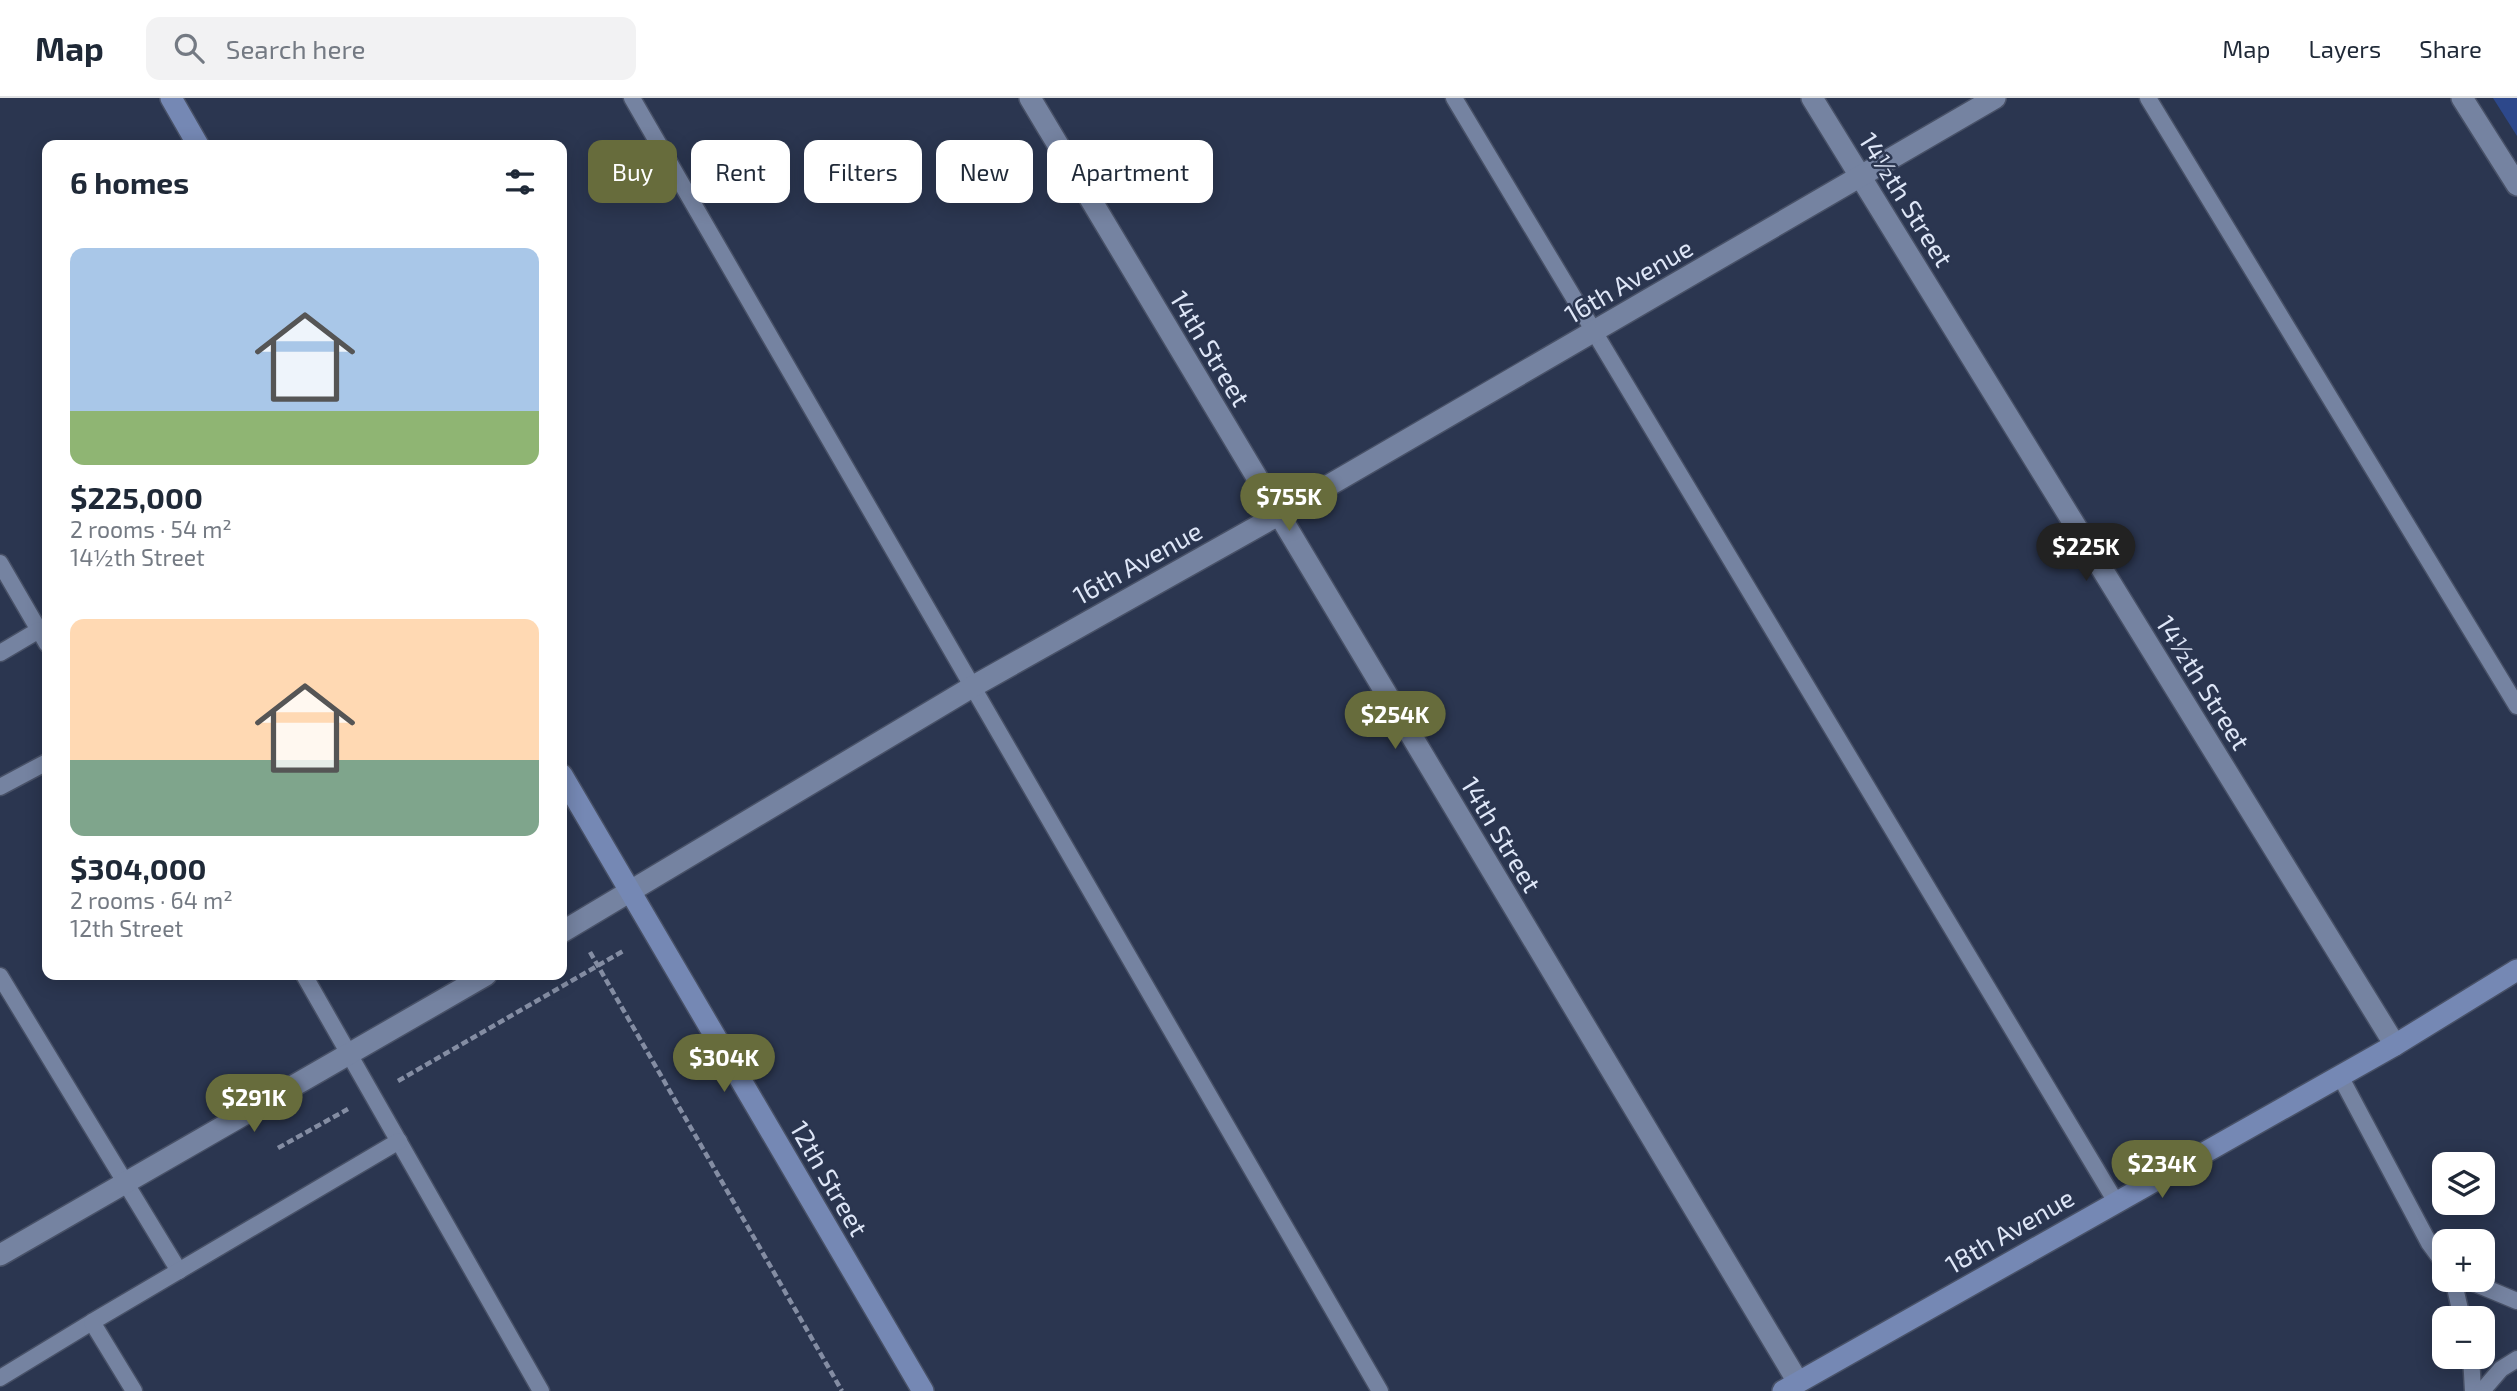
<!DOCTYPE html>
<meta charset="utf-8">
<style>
body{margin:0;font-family:"Exo 2",sans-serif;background:#f2f2f3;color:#1f2937;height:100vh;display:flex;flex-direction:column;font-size:26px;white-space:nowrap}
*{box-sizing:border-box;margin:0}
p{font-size:23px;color:#747a83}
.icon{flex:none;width:38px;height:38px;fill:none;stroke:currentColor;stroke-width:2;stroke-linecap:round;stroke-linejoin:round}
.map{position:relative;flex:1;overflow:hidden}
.side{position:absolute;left:42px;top:42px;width:525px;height:840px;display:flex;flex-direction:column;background:#fff;border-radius:14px;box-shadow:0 4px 18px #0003}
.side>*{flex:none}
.top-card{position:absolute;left:588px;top:42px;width:665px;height:63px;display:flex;gap:14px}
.fabs{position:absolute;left:2432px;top:1054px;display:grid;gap:14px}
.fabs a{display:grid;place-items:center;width:63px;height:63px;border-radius:14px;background:#fff;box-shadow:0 4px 18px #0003;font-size:35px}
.price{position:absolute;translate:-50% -60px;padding:0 16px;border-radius:24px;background:#676c3c;color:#fff;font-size:23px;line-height:46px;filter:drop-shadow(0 2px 4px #0008)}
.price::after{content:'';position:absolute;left:50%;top:42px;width:21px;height:16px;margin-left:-10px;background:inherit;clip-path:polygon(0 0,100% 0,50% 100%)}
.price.selected{background:#222;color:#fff}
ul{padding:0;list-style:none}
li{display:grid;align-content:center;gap:14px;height:371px;padding:0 28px}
li span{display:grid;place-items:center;height:217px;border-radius:14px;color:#555}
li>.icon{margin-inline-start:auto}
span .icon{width:126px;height:126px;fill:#fffc;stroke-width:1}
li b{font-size:30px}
h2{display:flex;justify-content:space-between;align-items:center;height:84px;padding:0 28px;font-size:30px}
.tag{padding:0 24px;border-radius:14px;background:#fff;box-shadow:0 4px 18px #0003;font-size:24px;line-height:63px}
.tag.selected{background:#676c3c;color:#fff}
header{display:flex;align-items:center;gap:42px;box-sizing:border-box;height:98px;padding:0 35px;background:#fff;border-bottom:2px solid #e0e1e3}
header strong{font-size:33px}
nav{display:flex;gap:38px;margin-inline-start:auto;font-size:24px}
.search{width:490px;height:63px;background:#f2f2f3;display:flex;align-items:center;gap:18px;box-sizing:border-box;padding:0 24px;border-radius:14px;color:#747a83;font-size:26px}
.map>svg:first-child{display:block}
.green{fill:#2d488b}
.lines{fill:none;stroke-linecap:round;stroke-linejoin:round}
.lane-casing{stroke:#485167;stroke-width:19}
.street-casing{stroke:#485167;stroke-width:24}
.secondary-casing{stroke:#485167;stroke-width:24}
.path{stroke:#848da3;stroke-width:4.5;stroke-dasharray:7 3.5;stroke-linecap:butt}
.lane{stroke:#7583a1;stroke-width:16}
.street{stroke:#7583a1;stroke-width:21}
.secondary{stroke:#7588b4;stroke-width:21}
.labels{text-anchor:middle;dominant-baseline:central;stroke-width:5;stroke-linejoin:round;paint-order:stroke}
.street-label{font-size:26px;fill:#dee6f7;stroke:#2b3650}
</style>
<header>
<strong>Map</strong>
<div class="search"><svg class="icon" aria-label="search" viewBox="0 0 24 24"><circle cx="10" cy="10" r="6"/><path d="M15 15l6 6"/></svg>Search here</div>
<nav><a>Map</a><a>Layers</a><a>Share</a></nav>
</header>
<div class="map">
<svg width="2517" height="1293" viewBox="0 0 2517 1293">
<rect width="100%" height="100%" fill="#2b3650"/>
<polygon class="green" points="2493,0 2517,0 2517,38"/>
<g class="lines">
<g class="lane-casing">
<g id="lane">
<polyline points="632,0 1380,1293"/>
<polyline points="1454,0 2116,1104"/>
<polyline points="2148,0 2517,608"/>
<polyline points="0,465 47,546"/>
<polyline points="0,555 39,532"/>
<polyline points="0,689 47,664"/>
<polyline points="304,877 541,1293"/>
<polyline points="0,878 179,1173"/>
<polyline points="2340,978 2429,1145 2445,1167"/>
<polyline points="2453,1181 2462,1220"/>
<polyline points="2464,1181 2517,1203"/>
<polyline points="2471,1258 2473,1293"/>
<polyline points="0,1280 92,1224"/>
<polyline points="134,1293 92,1224 399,1043"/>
<polyline points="2482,1293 2501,1271 2517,1261"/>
</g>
</g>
<g class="street-casing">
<g id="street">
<polyline points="1030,0 1798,1284"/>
<polyline points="1812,0 2395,947"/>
<polyline points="2462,0 2517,87"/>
<polyline points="562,834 972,589 1278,417 1995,0"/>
<polyline points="0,1157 486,877"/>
</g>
</g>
<g class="secondary-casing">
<g id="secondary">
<polyline points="171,0 198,47"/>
<polyline points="562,677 923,1293"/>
<polyline points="1783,1293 2395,947 2517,872"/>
</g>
</g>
<g class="path">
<polyline points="590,854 842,1293"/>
<polyline points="398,983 625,852"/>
<polyline points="278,1050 348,1011"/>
</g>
<use href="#lane" class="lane"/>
<use href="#street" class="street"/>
<use href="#secondary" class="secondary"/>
</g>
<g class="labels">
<g class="street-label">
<text transform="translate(1907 101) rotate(58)">14½th Street</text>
<text transform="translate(1628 182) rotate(-30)">16th Avenue</text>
<text transform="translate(1211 250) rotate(59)">14th Street</text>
<text transform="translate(1137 464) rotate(-29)">16th Avenue</text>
<text transform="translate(2204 584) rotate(58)">14½th Street</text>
<text transform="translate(1502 736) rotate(59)">14th Street</text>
<text transform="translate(830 1080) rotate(60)">12th Street</text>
<text transform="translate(2009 1132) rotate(-30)">18th Avenue</text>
</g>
</g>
</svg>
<div class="fabs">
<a><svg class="icon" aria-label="layers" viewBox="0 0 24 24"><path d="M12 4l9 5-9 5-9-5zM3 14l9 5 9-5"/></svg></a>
<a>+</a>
<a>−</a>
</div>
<b class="price" style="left:1289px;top:435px">$755K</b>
<b class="price selected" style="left:2086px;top:485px">$225K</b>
<b class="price" style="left:1395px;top:653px">$254K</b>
<b class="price" style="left:724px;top:996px">$304K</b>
<b class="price" style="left:254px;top:1036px">$291K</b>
<b class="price" style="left:2162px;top:1102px">$234K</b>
<div class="top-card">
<a class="tag selected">Buy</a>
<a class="tag">Rent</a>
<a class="tag">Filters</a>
<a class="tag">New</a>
<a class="tag">Apartment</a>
</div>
<section class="side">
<h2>6 homes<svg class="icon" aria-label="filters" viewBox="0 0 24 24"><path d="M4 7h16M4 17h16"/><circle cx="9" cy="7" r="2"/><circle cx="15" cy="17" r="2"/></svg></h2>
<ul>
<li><span style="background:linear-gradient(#a9c7e8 75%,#8fb573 0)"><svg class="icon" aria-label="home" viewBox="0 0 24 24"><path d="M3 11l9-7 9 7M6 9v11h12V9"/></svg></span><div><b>$225,000</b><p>2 rooms · 54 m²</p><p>14½th Street</p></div></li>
<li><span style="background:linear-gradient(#ffd9b3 65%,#7fa58c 0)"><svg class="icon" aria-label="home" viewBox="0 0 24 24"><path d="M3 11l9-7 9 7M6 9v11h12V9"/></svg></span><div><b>$304,000</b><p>2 rooms · 64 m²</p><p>12th Street</p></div></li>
</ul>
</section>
</div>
